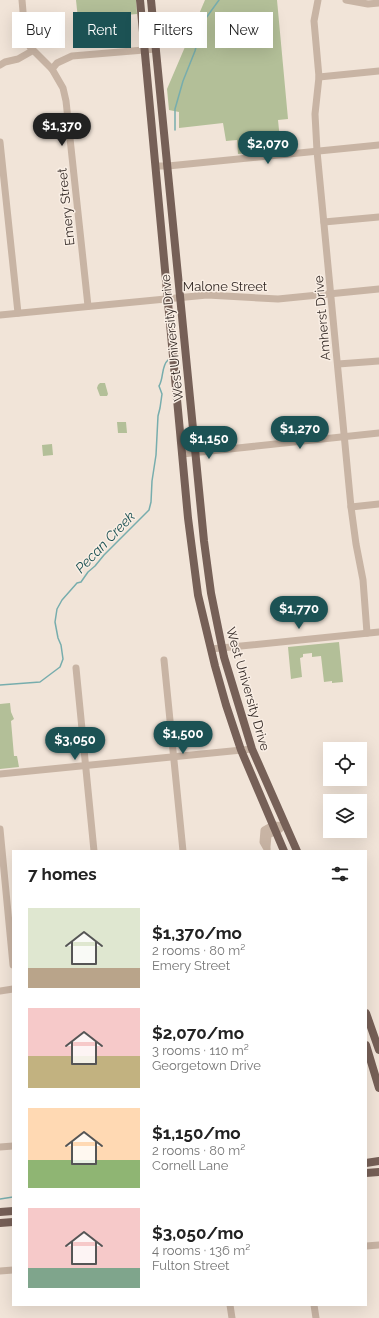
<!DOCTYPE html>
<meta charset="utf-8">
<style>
body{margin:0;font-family:Raleway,sans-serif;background:#f2f2f2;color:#222;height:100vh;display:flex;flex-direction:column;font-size:15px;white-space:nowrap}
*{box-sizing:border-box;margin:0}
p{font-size:13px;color:#767676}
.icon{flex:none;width:22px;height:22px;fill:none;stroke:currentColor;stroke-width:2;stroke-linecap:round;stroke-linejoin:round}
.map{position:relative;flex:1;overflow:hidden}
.sheet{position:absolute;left:12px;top:850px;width:355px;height:456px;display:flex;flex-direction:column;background:#fff;border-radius:0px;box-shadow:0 4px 16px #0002}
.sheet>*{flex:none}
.top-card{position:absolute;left:12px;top:12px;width:355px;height:36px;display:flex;gap:8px}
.tools{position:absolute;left:323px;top:742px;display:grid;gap:8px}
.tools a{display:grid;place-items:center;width:44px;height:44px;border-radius:0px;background:#fff;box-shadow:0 4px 16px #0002;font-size:20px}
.price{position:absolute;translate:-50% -34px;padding:0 9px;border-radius:14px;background:#1c5254;color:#fff;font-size:13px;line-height:26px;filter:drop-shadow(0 1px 2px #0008)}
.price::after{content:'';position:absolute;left:50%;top:24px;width:12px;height:9px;margin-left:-6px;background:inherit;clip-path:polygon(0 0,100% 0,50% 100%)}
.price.on{background:#222;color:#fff}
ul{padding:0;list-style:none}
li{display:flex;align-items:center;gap:12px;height:100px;padding:0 16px}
li span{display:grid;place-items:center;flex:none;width:112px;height:80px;border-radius:0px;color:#555}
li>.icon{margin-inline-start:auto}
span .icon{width:48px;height:48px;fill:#fffc;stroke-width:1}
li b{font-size:17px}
h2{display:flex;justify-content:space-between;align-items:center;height:48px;padding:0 16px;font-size:17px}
.pill{padding:0 14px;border-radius:0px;background:#fff;box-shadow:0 4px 16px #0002;font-size:14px;line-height:36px}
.pill.on{background:#1c5254;color:#fff}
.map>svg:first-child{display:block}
.green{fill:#b3bf98}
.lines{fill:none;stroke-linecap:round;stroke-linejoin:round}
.stream{stroke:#77adad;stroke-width:1.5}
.minor{stroke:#c8b4a4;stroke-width:7}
.major{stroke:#766057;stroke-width:8}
.labels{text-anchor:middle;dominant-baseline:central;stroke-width:3;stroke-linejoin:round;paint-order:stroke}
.street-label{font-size:13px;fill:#342a26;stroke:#f9eee4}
.water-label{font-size:14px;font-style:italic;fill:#1c5254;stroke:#f9eee4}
</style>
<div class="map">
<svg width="379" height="1318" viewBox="0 0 379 1318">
<rect width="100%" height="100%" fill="#f1e4d8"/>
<g class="green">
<polygon points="76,0 136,0 137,14 78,19"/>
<polygon points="205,0 277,0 288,119 278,120 281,150 238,154 237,140 226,141 223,123 179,128 179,112 169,110 167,89"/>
<polygon points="100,383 105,383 108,394 107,396 100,396 97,388 98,385"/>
<polygon points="117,422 126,422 127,433 118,433"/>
<polygon points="52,444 53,455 43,456 42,445"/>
<polygon points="339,642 343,682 332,683 332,681 324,682 321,656 312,657 312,653 303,654 303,657 300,658 302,677 291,679 288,647"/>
<polygon points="10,703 11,712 14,719 11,721 14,756 17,756 19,767 0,769 0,704"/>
</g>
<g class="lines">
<g class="stream">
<polyline points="175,130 175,109 183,81 195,51 200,31 206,18 219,0"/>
<path d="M0 685 40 682 60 667 63 659 61 645 58 638 55 622 57 609 62 600 77 583 81 582 88 572 95 566 104 555 149 510 151 502 152 481 156 455 158 416 160 408 162 394 159 386C164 378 161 366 168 360"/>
<polyline points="0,1199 13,1197"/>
</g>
<g class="minor">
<polyline points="22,0 25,35 30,47 52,69 63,88 66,101 88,306"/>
<polyline points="318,0 314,21 319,77 315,114 317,151 351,507 356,544 363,580 367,633"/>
<polyline points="346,0 368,4 379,3"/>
<polyline points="0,65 5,62 18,59 32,51"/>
<polyline points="52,69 57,63 72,56 156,49"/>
<polyline points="319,77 379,71"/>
<polyline points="0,142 18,313"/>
<polyline points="156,166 168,166 379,145"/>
<polyline points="324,222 379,217"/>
<polyline points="0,315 207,295 278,299 379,289"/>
<polyline points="338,364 379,361"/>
<polyline points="182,454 379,433"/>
<polyline points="351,507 379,504"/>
<polyline points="211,649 379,632"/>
<polyline points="164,660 183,851"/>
<polyline points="76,668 94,851"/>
<polyline points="0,774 252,749"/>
<polyline points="0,829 13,965"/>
<polyline points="267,847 268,835 280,829"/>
<polyline points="267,849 263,842 264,830 273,825 286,826"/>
<polyline points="0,991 13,989"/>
<polyline points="0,1147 13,1146"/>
<polyline points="366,1246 379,1245"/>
<polyline points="0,1271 13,1270"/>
<polyline points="230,1305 232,1318"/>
<polyline points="314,1305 316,1318"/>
</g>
<g class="major">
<polyline points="140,0 188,518 198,595 215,666 226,705 241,750 284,851"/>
<polyline points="151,0 204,541 211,593 224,657 252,749 297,851"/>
<polyline points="366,1013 379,1050"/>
<polyline points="366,1045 379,1088"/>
<polyline points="366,1163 379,1161"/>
<polyline points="366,1173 379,1172"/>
<polyline points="0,1212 13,1211"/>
<polyline points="0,1223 13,1222"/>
</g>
</g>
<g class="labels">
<g class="street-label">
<text transform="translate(66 207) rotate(-96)">Emery Street</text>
<text x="225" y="286">Malone Street</text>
<text transform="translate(322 318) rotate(-95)">Amherst Drive</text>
<text transform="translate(172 338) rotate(-96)">West University Drive</text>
<text transform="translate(248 689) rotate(74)">West University Drive</text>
</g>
<g class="water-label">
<text transform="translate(105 542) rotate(-46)">Pecan Creek</text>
</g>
</g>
</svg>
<div class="tools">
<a><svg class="icon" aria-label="locate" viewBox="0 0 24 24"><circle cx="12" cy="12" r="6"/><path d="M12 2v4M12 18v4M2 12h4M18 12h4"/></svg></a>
<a><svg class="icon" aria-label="layers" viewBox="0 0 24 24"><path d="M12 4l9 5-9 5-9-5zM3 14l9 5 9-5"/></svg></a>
</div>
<b class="price on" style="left:62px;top:147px">$1,370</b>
<b class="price" style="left:268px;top:165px">$2,070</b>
<b class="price" style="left:300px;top:450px">$1,270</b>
<b class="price" style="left:209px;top:460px">$1,150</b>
<b class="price" style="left:299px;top:630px">$1,770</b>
<b class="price" style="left:183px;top:755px">$1,500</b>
<b class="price" style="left:75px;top:761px">$3,050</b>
<div class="top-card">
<a class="pill">Buy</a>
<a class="pill on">Rent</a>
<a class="pill">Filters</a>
<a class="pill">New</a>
</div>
<section class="sheet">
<h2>7 homes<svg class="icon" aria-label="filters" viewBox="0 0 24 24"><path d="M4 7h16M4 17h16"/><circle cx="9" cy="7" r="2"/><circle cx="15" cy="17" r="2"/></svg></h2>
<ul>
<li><span style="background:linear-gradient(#dfe7d0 75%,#b9a48a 0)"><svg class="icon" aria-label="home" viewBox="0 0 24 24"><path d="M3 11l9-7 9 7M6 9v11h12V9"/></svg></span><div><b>$1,370/mo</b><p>2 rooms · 80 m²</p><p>Emery Street</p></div></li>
<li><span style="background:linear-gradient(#f6c9c9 60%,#c2b280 0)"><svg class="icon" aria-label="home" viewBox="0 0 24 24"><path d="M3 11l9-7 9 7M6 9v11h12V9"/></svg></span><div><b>$2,070/mo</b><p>3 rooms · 110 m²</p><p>Georgetown Drive</p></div></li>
<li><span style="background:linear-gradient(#ffd9b3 65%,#8fb573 0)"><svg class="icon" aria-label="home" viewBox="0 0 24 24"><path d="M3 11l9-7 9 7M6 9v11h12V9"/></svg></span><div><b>$1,150/mo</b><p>2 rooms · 80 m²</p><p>Cornell Lane</p></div></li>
<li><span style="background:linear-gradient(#f6c9c9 75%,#7fa58c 0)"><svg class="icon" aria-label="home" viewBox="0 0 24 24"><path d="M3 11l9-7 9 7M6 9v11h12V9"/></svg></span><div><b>$3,050/mo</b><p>4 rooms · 136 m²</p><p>Fulton Street</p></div></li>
</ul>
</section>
</div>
